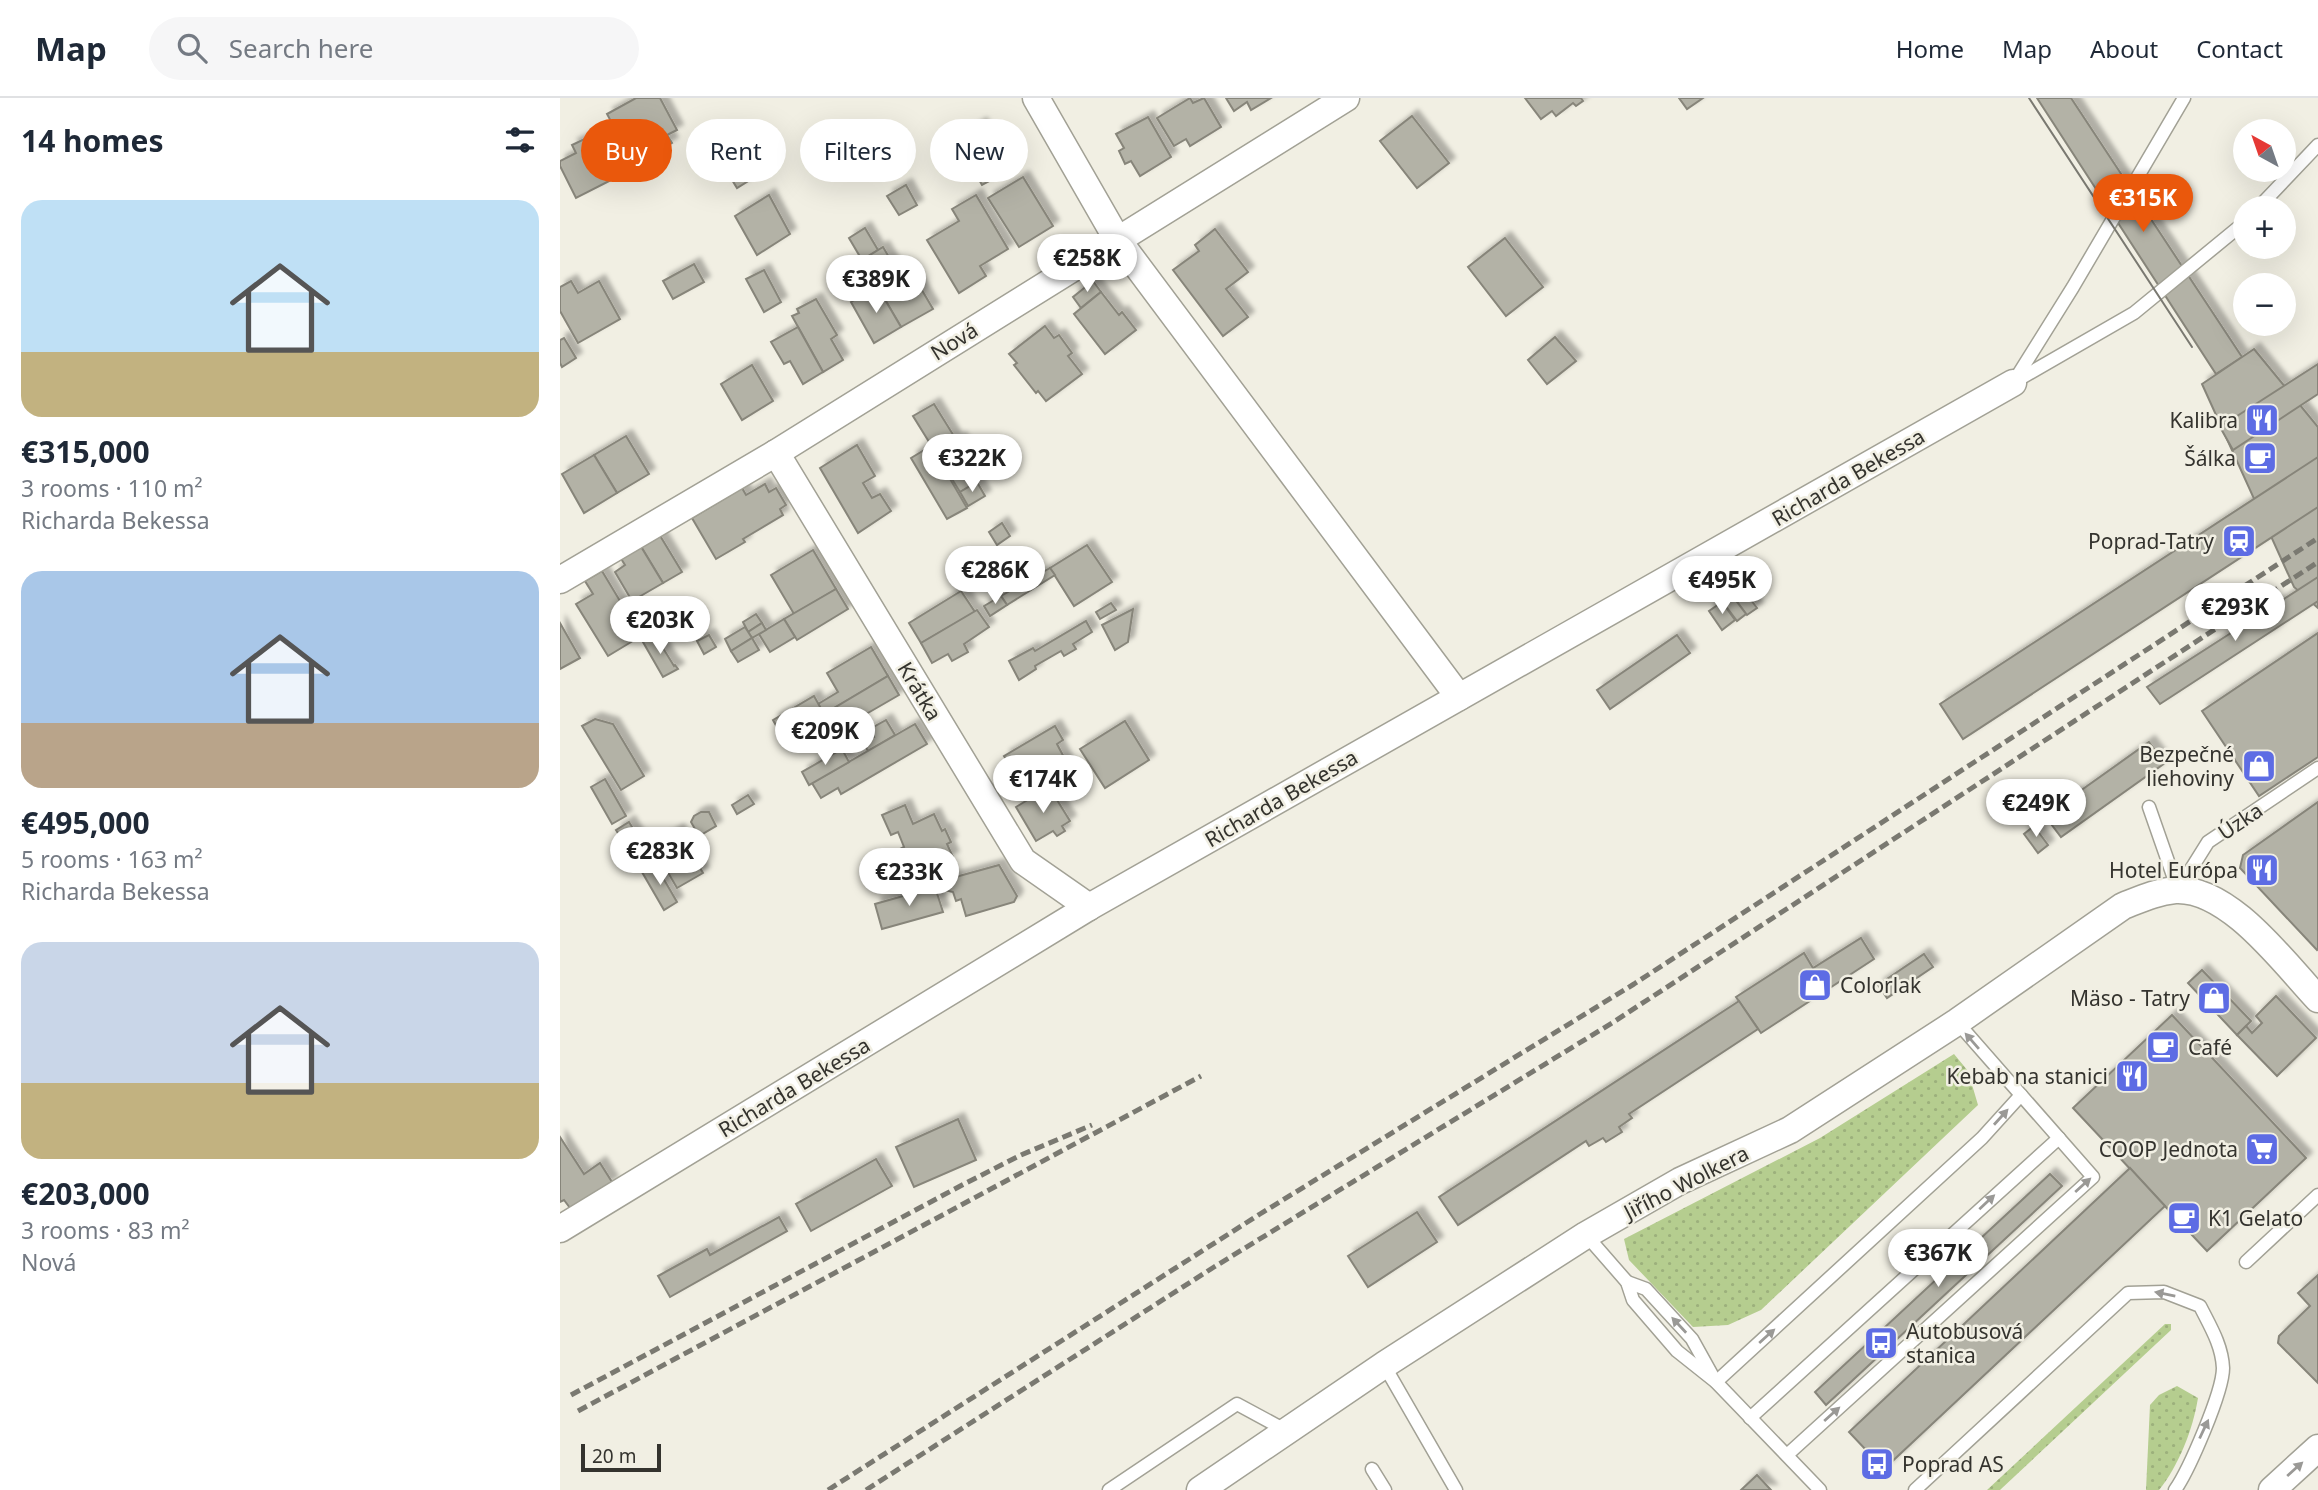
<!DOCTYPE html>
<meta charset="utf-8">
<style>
body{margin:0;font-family:"Noto Sans",sans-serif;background:#f6f6f7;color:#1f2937;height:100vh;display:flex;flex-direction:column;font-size:26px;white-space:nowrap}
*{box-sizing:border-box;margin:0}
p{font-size:23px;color:#747a83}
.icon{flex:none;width:38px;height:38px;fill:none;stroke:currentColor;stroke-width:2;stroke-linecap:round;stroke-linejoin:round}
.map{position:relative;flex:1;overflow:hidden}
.details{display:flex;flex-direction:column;background:#fff;width:560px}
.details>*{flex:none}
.guide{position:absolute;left:21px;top:21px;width:665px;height:63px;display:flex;gap:14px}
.needle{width:46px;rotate:320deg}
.fabs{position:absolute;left:1673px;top:21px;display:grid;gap:14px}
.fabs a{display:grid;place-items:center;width:63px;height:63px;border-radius:50%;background:#fff;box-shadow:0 7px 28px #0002;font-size:35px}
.scale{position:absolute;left:21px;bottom:18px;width:80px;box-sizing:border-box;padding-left:7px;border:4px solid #34332e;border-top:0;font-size:19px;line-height:24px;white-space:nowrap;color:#34332e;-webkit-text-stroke:5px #f1efe3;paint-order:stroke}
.price{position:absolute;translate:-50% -60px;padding:0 16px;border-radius:24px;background:#fff;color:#222;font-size:23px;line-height:46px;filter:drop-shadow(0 2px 4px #0008)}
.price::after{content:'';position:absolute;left:50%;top:42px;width:21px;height:16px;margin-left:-10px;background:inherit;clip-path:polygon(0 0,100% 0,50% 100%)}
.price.on{background:#ea580c;color:#fff}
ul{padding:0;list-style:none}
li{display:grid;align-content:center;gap:14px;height:371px;padding:0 21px}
li span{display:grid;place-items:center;height:217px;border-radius:21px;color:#555}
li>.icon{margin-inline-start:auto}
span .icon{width:126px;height:126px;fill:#fffc;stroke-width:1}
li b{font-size:30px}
h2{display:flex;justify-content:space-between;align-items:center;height:84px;padding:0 21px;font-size:30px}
.tag{padding:0 24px;border-radius:32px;background:#fff;box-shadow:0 7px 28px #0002;font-size:24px;line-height:63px}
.tag.on{background:#ea580c;color:#fff}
header{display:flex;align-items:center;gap:42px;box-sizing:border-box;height:98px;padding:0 35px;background:#fff;border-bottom:2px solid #e0e1e3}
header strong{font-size:33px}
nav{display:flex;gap:38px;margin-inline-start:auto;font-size:24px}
.search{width:490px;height:63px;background:#f6f6f7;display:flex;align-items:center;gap:18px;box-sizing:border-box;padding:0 24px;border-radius:38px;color:#747a83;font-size:26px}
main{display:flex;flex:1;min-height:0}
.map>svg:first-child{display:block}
.grass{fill:url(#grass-dots)}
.building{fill:#b3b2a6;stroke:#87857a;stroke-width:2;filter:url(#shadow)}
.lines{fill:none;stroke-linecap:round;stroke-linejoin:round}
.service-casing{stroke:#a2a195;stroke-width:15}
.minor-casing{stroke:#a2a195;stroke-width:29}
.service{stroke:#fff;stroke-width:12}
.minor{stroke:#fff;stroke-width:26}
.tram{stroke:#7a7971;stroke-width:2}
.rail{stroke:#7a7971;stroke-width:5;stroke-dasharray:10 5;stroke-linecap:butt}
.oneway{fill:#9a9996}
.labels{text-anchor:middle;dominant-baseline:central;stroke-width:5;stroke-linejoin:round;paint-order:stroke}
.street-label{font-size:21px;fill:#34332e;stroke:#f1efe3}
.poi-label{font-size:21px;fill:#34332e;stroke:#f1efe3;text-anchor:end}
</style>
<header>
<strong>Map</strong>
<div class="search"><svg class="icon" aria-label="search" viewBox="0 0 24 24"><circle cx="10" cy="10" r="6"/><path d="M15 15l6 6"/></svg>Search here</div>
<nav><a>Home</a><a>Map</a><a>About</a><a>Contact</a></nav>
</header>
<main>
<section class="details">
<h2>14 homes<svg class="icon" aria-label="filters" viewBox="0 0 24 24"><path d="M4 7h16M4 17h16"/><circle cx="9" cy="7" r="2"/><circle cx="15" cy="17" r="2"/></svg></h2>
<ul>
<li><span style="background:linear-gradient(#bfe0f5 70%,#c2b280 0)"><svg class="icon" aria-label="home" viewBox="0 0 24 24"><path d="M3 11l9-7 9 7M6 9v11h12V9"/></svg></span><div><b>€315,000</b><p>3 rooms · 110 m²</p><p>Richarda Bekessa</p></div></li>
<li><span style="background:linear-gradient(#a9c7e8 70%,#b9a48a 0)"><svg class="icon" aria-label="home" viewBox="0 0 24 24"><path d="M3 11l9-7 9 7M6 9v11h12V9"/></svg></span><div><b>€495,000</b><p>5 rooms · 163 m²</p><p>Richarda Bekessa</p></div></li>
<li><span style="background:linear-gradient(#c9d6e8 65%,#c2b280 0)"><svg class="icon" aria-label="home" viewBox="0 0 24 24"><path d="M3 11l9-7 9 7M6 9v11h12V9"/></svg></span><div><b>€203,000</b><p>3 rooms · 83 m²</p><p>Nová</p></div></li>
</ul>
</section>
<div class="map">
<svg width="1758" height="1392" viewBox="0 0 1758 1392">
<defs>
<pattern id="grass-dots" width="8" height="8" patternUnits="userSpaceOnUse" patternTransform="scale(1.75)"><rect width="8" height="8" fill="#b5cd8f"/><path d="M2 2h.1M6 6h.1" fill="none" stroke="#9cb07c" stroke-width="1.8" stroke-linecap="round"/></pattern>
<filter id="shadow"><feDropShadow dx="6" dy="-6" stdDeviation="2" flood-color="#0004"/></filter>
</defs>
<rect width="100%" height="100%" fill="#f1efe3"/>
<g class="grass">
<polygon points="1394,956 1408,973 1418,1007 1201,1212 1168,1227 1133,1229 1069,1162 1064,1141 1260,1040"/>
<polygon points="1605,1226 1611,1226 1611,1232 1440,1392 1427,1392"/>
<path d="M1617 1288 1638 1300C1633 1331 1619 1367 1599 1392H1586L1590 1307 1599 1297Z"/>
</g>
<g class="building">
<polygon points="76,0 100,0 117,32 107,37 112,45 74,66 47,16"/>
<polygon points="630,0 633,5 644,0 661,29 630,48 626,41 614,48 597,20"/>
<polygon points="666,0 711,0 691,12 687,4 674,13"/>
<polygon points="965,0 1021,0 1023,3 1016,8 1013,5 996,18 992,13 981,21"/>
<polygon points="1119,0 1143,0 1127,11"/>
<polygon points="1477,0 1511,0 1682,259 1656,276"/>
<polygon points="852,18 889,65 857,90 820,43"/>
<polygon points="588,19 611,59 580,78 571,63 565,66 559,53 564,50 556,36"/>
<polygon points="421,26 448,73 422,87 396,41"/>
<polygon points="37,35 59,78 16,100 0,68 0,63 16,55 12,47"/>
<polygon points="184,54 198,77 177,90 163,67"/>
<polygon points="463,79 493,128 459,149 428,100"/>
<polygon points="346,87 357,107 339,117 327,98"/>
<polygon points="209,97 230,136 197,157 175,118"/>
<polygon points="416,97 448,151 420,168 426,178 399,195 367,142 399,123 392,111"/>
<polygon points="305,130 318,152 302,162 289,140"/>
<polygon points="655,131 688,174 666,191 688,219 663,238 613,172 639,153 635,147"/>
<polygon points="945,140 983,189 946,218 908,169"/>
<polygon points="323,149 339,176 317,188 302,162"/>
<polygon points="134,166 144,184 113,201 103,183"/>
<polygon points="349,170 373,211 341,229 317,188"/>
<polygon points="204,172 221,204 204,214 186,181"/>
<polygon points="11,183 18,195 39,183 60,221 18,245 0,213 0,189"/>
<polygon points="533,183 541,194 521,210 513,199"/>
<polygon points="317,188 341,229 314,245 291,204"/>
<polygon points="541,194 559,217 562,214 576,232 545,256 514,216"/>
<polygon points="256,201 277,237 271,241 283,262 263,274 232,218 239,215 237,211"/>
<polygon points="485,228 494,240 499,237 512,255 508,258 522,276 486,303 478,293 476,295 454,267 457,265 449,256"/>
<polygon points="238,229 263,274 243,286 230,263 224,266 211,244"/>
<polygon points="995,239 1016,263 987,286 968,262"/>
<polygon points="4,240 16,260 2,269 0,265 0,242"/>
<polygon points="1694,251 1758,329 1758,510 1734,489 1642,286"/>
<polygon points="1758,266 1758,296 1673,352 1660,329"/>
<polygon points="192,267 213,303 182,322 161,286"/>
<polygon points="374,306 397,343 400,340 408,352 401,357 417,384 400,394 353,318"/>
<polygon points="66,338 89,376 57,395 34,357"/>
<polygon points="297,347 315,378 303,385 312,400 320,396 331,413 298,435 260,370"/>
<polygon points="371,348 407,410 387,421 351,360"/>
<polygon points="34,357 57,395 24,415 2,376"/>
<polygon points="1758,359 1758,409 1403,641 1380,606"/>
<polygon points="417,384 425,398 408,408 400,394"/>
<polygon points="205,386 209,394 216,390 226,407 220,411 223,417 183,441 185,444 156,461 132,420 182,390 186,397"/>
<polygon points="442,425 450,438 437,447 429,434"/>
<polygon points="99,436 122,474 103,485 80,447"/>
<polygon points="80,447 103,485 72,503 55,474 65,467 60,459"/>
<polygon points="527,447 552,484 514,508 490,470"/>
<polygon points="253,452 276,491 234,516 211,477"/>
<polygon points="490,470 495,477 447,507 441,498"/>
<polygon points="42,473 81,538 48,558 16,506 33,496 25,483"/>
<polygon points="1758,479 1758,503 1600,606 1587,589"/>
<polygon points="276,491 288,511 237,542 224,521"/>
<polygon points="401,493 415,514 361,545 349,525"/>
<polygon points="1185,494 1197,510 1187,517 1175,501"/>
<polygon points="441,498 447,507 430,518 424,508"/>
<polygon points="1174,500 1186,516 1177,523 1165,507"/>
<polygon points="1162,504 1175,522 1162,532 1149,513"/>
<polygon points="551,505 556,512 540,521 536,514"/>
<polygon points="573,511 568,544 555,552 542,527"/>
<polygon points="417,512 429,529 404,546 408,554 392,563 388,556 372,565 361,545"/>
<polygon points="196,516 202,525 188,534 183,524"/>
<polygon points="224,521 235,539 210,554 199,536"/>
<polygon points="526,523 532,534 513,546 516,551 504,558 501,553 475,568 476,571 459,582 449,563 473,550 475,553"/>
<polygon points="0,525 20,560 0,571"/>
<polygon points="202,525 206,532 192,540 188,534"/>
<polygon points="185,529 192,540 171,553 165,541"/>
<polygon points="1758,535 1758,659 1699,698 1642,613"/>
<polygon points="95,537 114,568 115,567 118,571 103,579 83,544"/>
<polygon points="149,537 156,549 144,556 137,543"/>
<polygon points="1117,537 1130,555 1050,611 1037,592"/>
<polygon points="192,540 199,552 178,564 171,553"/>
<polygon points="311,549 328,578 264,616 258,606 278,594 267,575"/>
<polygon points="328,578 339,597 275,634 264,616"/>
<polygon points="254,598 264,616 223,640 213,622"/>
<polygon points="35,621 53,626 84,678 61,692 22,628"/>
<polygon points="326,622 335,637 308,653 303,645 314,639 310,631"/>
<polygon points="565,623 589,662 545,690 520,651"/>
<polygon points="355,626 367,646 281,696 278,690 261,700 252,685"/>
<polygon points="495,628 503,642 497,646 507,665 475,684 468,672 457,679 444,658"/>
<polygon points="1589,644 1605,665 1501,739 1485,718"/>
<polygon points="282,651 289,664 249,687 242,674"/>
<polygon points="45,681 66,718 52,726 31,689"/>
<polygon points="489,689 510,723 502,728 505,733 497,738 493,733 476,743 456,709"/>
<polygon points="188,697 194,706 177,716 172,707"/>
<polygon points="1758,704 1758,851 1757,852 1680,770 1683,757"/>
<polygon points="345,707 353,726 374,716 382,733 385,731 391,744 387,746 393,759 381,764 379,770 373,773 367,771 356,776 350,763 347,764 340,751 344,749 338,734 331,737 322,717"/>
<polygon points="141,714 149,714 156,728 139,738 131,724 134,718"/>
<polygon points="69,724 91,760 79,768 56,732"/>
<polygon points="1474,728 1488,747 1478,755 1464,736"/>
<polygon points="118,732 143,775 117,790 92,747"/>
<polygon points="95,766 117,804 104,812 82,774"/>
<polygon points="439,767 457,798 454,804 406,818 401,801 396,803 393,794 384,792 381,783"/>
<polygon points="375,789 383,814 322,831 315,806"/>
<polygon points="1301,840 1314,861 1201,935 1176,899 1244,855 1253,870"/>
<polygon points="1364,856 1373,869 1327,900 1318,887"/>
<polygon points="1642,872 1691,923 1677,937 1628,885"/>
<polygon points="1716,898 1756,940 1717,978 1677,937 1686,928 1692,935 1702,925 1696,918"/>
<polygon points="1179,903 1198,931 1069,1016 1072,1020 1059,1029 1062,1034 1046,1044 1043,1040 1029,1048 1026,1043 898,1127 879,1099"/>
<polygon points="1612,917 1746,1060 1647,1153 1513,1010"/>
<polygon points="398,1021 416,1062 354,1089 336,1049"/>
<polygon points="0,1039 24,1076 40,1065 52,1084 10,1110 4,1102 0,1104"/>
<polygon points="316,1061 332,1088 251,1133 236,1106"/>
<polygon points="1570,1070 1605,1108 1324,1371 1289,1334"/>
<polygon points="1490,1076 1502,1088 1266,1307 1255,1294"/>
<polygon points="857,1114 877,1144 808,1189 788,1158"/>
<polygon points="219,1119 227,1133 110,1199 98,1178 147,1151 150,1157"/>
<polygon points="1758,1177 1758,1285 1718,1245 1719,1238 1750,1208 1738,1195"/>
<polygon points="1197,1377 1211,1392 1181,1392"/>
</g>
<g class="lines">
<g class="service-casing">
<g id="service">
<polyline points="1698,110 1758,47"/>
<polyline points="1456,283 1574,215 1685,124"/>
<polyline points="1453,285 1513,189 1624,0"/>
<polyline points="1589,709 1618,792"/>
<polyline points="1618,792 1648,744 1758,670"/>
<polyline points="1026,1137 1067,1184 1073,1202 1117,1253 1156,1284 1260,1392"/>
<polyline points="1686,1164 1758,1097"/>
<polyline points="1067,1184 1086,1191 1132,1241 1152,1277"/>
<polyline points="824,1267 896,1392"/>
<polyline points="1156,1284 1422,1040 1461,997"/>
<polyline points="1190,1320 1499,1040"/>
<polyline points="1227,1357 1533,1079 1397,924"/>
<polyline points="812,1371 825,1392"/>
<polyline points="549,1392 677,1306 727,1333"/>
<path d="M1355 1392 1568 1195 1604 1194 1640 1208C1650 1228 1662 1247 1663 1270 1663 1294 1629 1372 1615 1392"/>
</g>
</g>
<g class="minor-casing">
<g id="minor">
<polyline points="476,0 557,141 899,599"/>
<polyline points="216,355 463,763 529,809"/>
<polyline points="0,482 216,355 786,0"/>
<polyline points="0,1131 529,809 1453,285"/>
<path d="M640 1392 824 1267 1026 1137 1120 1083 1230 1032 1397 924 1563 808C1581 801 1596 794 1615 792 1669 789 1724 865 1758 901"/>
<polyline points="1712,1392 1758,1350"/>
</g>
</g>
<use href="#service" class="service"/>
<use href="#minor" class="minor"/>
<polyline class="tram" points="1469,0 1632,249"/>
<g class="rail">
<polyline points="11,1297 404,1086 461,1057 532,1027"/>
<polyline points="18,1313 641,978"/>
<polyline points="268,1392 700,1116 1074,886 1758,440"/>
<polyline points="306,1392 654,1169 1052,925 1758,464"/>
</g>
</g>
<defs><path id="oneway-solid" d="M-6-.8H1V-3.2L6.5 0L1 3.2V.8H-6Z" transform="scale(1.75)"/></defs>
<g class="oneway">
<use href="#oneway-solid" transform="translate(1412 943) rotate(-131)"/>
<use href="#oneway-solid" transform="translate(1441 1019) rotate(-48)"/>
<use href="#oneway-solid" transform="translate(1523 1087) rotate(-42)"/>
<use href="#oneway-solid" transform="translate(1427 1104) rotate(-43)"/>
<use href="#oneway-solid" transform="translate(1605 1196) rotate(-169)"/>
<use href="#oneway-solid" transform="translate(1119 1227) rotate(-133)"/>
<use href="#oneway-solid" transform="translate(1207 1238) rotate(-42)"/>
<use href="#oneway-solid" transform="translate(1272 1316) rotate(-42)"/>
<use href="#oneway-solid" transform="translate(1644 1331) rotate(-65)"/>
<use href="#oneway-solid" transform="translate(1735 1371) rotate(-42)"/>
</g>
<defs>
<g id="restaurant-square" transform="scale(1.75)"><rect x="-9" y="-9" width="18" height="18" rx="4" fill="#5d6ce4" stroke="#f1efe3"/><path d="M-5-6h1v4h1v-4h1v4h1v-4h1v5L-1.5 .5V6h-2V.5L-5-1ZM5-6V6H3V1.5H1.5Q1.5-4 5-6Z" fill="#fff"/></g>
<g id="cafe-square" transform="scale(1.75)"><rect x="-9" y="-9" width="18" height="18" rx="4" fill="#5d6ce4" stroke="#f1efe3"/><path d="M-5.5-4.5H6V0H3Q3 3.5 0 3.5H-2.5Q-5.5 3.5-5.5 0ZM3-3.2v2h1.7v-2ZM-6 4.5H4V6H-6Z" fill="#fff"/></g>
<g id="station-square" transform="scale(1.75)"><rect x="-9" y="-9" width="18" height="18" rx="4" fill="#5d6ce4" stroke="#f1efe3"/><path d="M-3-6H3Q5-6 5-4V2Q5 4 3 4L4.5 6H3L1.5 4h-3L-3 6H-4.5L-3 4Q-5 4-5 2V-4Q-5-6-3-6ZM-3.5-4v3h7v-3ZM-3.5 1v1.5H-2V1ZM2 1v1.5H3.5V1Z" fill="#fff"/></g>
<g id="shop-square" transform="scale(1.75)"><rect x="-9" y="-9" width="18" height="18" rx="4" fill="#5d6ce4" stroke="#f1efe3"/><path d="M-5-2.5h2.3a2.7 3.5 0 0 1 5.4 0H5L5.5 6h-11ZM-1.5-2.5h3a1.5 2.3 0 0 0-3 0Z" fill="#fff"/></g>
<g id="supermarket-square" transform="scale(1.75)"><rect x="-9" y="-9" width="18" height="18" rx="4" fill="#5d6ce4" stroke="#f1efe3"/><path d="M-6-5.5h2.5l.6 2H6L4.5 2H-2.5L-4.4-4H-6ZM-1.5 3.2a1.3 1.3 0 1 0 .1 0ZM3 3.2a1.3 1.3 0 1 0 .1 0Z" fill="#fff"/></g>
<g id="bus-square" transform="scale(1.75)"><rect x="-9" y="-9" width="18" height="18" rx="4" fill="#5d6ce4" stroke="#f1efe3"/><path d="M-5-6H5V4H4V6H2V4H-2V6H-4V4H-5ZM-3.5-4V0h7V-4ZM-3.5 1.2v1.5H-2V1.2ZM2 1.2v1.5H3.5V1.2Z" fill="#fff"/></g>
</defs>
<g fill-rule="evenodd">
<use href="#restaurant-square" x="1702" y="322"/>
<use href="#cafe-square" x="1700" y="360"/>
<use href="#station-square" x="1679" y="443"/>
<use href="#shop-square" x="1699" y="668"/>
<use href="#restaurant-square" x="1702" y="772"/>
<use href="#shop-square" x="1255" y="887"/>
<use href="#shop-square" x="1654" y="900"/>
<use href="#cafe-square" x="1603" y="949"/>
<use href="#restaurant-square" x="1572" y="978"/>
<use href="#supermarket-square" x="1702" y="1051"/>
<use href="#cafe-square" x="1624" y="1120"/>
<use href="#bus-square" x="1321" y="1245"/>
<use href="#bus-square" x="1317" y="1366"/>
</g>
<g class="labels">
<g class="street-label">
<text transform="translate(394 243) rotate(-32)">Nová</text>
<text transform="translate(1288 379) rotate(-30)">Richarda Bekessa</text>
<text transform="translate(360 593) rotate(59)">Krátka</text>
<text transform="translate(721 700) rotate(-30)">Richarda Bekessa</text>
<text transform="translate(1680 723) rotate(-34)">Úzka</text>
<text transform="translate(234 989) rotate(-31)">Richarda Bekessa</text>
<text transform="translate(1126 1084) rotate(-27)">Jiřího Wolkera</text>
</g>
<g class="poi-label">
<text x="1678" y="322">Kalibra</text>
<text x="1676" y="360">Šálka</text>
<text x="1654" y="443">Poprad-Tatry</text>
<text x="1674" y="656">Bezpečné<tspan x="1674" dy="24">liehoviny</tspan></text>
<text x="1678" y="772">Hotel Európa</text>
<text x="1280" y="887" text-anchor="start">Colorlak</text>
<text x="1630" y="900">Mäso - Tatry</text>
<text x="1628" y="949" text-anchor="start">Café</text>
<text x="1548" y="978">Kebab na stanici</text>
<text x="1678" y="1051">COOP Jednota</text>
<text x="1648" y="1120" text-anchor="start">K1 Gelato</text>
<text x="1346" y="1233" text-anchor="start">Autobusová<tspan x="1346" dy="24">stanica</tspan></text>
<text x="1342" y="1366" text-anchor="start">Poprad AS</text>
</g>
</g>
</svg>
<div class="fabs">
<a><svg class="needle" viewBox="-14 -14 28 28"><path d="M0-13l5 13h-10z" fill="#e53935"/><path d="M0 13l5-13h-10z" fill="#747a83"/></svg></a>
<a>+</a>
<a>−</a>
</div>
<div class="scale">20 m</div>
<b class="price on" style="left:1583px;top:136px">€315K</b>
<b class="price" style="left:527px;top:196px">€258K</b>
<b class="price" style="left:316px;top:217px">€389K</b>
<b class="price" style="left:412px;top:396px">€322K</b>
<b class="price" style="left:435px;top:508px">€286K</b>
<b class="price" style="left:1162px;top:518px">€495K</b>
<b class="price" style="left:1675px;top:545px">€293K</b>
<b class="price" style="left:100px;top:558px">€203K</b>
<b class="price" style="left:265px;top:669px">€209K</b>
<b class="price" style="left:483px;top:717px">€174K</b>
<b class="price" style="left:1476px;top:741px">€249K</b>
<b class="price" style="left:100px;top:789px">€283K</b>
<b class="price" style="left:349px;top:810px">€233K</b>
<b class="price" style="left:1378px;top:1191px">€367K</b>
<div class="guide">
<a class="tag on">Buy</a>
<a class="tag">Rent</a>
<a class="tag">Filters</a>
<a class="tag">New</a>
</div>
</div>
</main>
